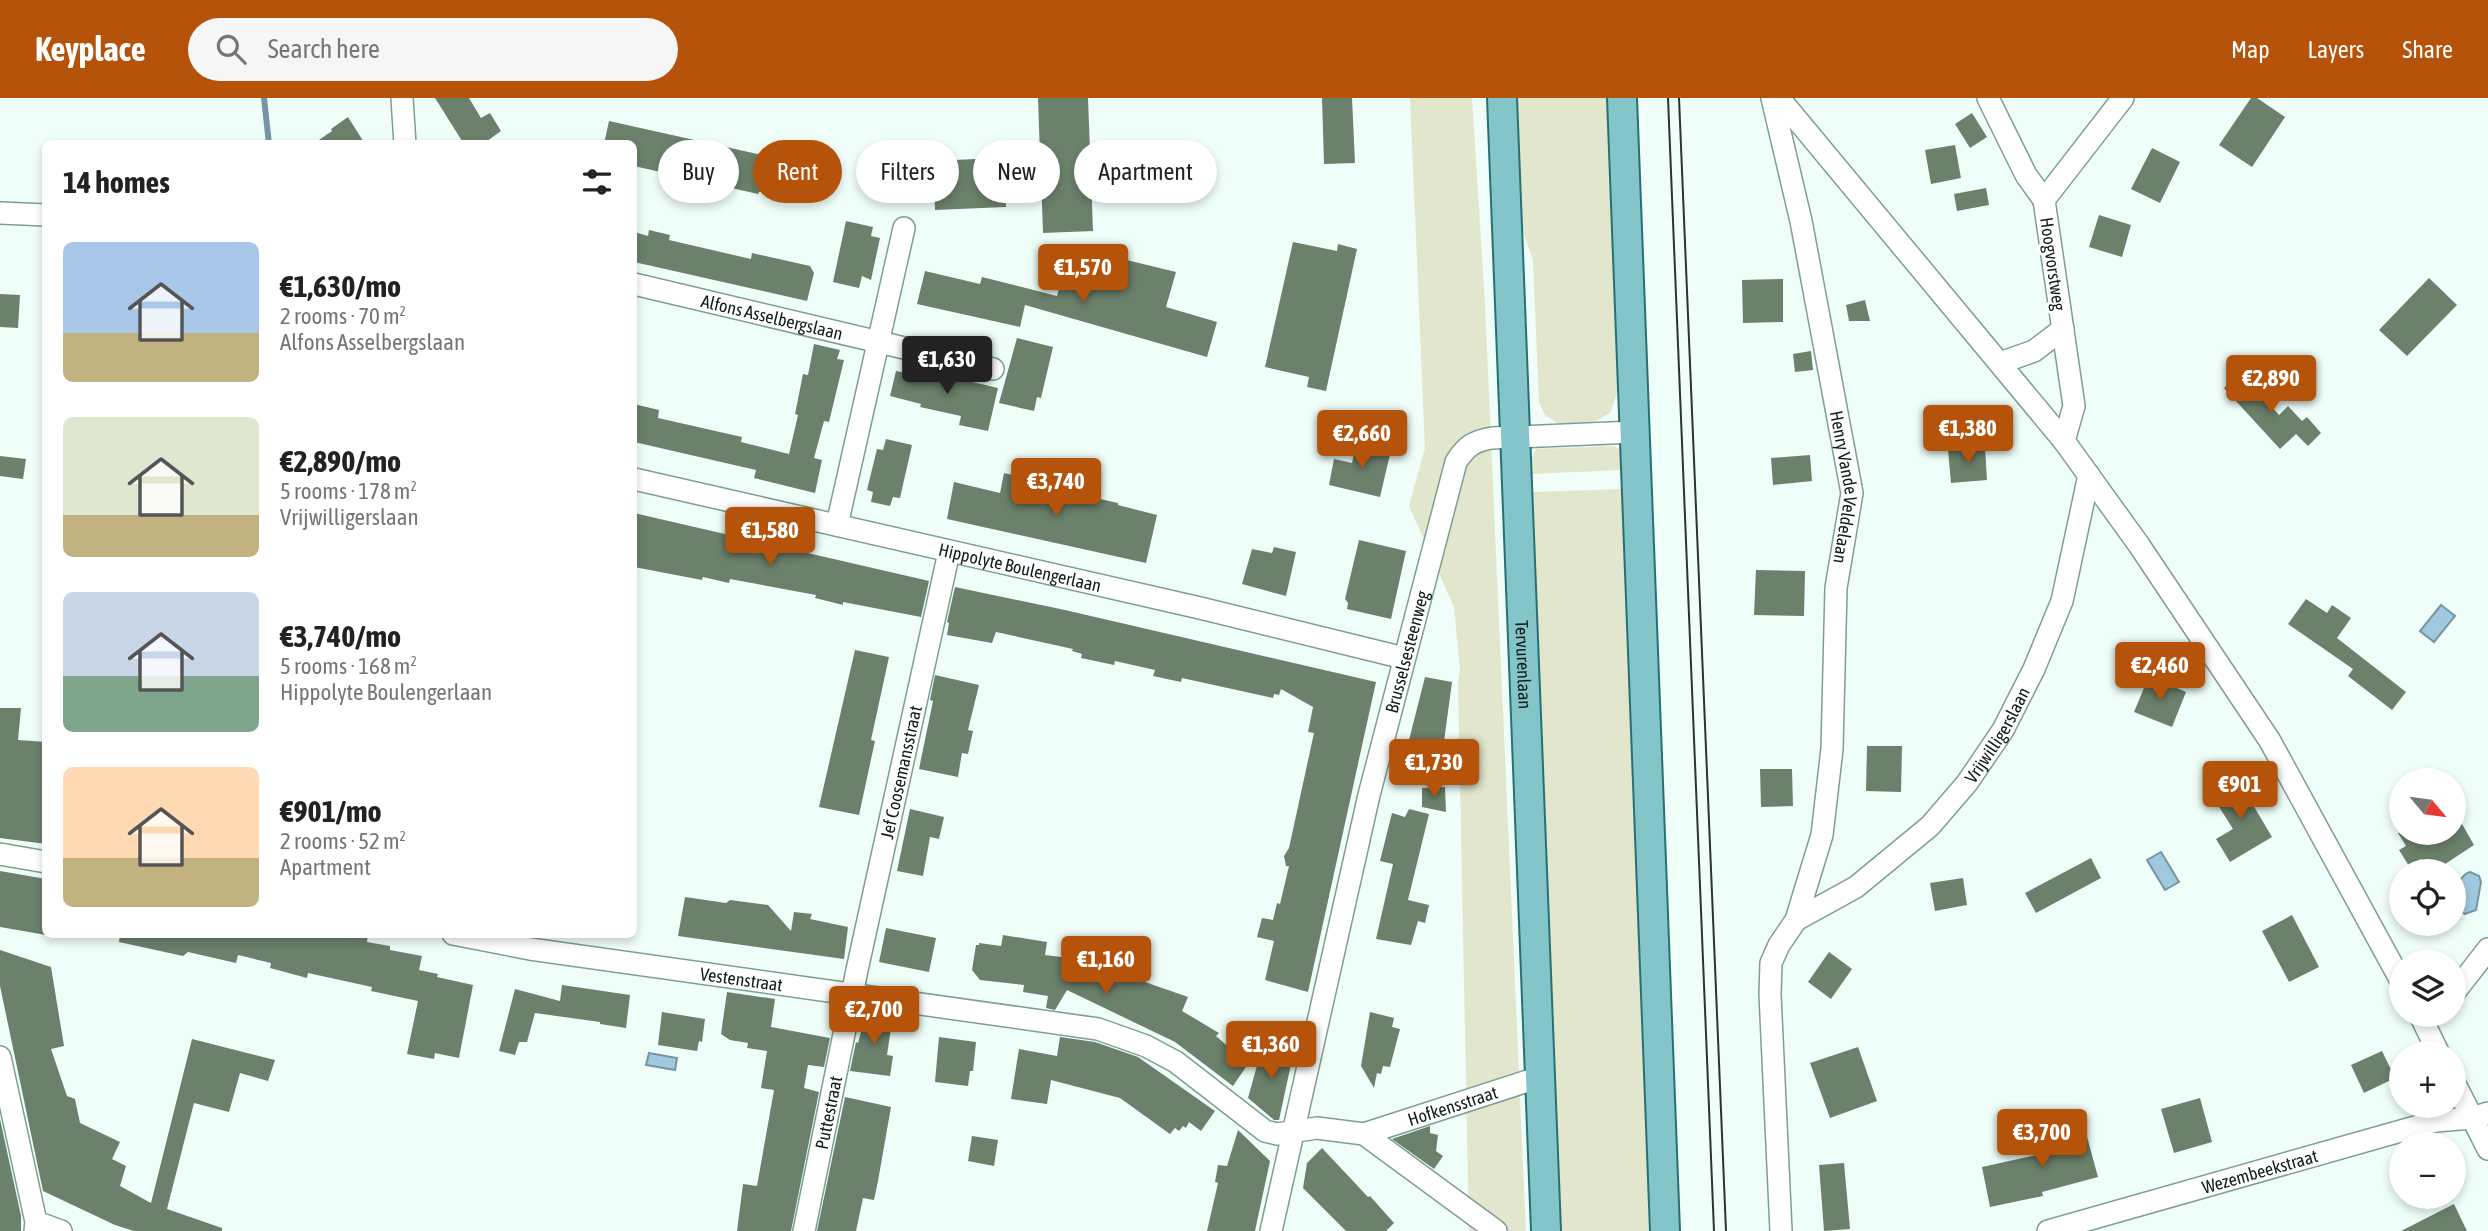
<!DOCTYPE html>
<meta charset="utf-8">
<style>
body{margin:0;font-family:"Asap Condensed",sans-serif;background:#f6f6f6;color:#222;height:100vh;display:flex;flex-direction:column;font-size:26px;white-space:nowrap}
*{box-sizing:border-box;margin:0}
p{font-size:23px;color:#767676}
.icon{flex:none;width:38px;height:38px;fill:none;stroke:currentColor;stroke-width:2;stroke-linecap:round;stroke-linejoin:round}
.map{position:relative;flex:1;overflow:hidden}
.sheet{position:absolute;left:42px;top:42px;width:595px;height:798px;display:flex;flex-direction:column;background:#fff;border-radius:10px;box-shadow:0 4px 10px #0003}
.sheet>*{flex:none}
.guide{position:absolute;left:658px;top:42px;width:665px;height:63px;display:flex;gap:14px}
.needle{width:46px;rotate:119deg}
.fabs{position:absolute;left:2389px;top:670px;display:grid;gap:14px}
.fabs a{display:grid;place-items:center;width:77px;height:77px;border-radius:50%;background:#fff;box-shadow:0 4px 10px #0003;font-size:35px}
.price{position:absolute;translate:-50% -60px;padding:0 16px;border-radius:7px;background:#b45309;color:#fff;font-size:23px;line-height:46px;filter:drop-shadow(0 2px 4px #0008)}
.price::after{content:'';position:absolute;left:50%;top:42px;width:21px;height:16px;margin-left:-10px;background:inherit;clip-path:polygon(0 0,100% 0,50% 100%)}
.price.selected{background:#222;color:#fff}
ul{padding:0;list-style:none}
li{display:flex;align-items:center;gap:21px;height:175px;padding:0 21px}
li span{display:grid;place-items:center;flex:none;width:196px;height:140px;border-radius:10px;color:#555}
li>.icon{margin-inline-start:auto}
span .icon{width:84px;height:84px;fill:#fffc;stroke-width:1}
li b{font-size:30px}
h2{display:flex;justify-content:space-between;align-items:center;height:84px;padding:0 21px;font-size:30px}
.tag{padding:0 24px;border-radius:32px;background:#fff;box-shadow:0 4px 10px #0003;font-size:24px;line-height:63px}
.tag.selected{background:#b45309;color:#fff}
header{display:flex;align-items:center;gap:42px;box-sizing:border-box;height:98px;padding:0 35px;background:#b45309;color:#fff}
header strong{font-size:33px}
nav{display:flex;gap:38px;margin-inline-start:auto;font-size:24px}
.search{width:490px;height:63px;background:#f6f6f6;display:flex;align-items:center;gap:18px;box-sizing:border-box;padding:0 24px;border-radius:38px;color:#767676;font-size:26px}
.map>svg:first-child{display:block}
.green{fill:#e2e6cc}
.water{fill:#a0c9e0;stroke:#7595a4;stroke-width:2}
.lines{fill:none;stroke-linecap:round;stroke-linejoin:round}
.stream{stroke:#7595a4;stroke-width:6}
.building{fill:#6b816b}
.minor-casing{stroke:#7c9f94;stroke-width:24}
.major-casing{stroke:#267175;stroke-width:32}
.minor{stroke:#fff;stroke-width:21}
.major{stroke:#84c5ca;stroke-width:28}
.tram{stroke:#283531;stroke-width:2}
.labels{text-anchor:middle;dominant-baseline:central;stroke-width:6;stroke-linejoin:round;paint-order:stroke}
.street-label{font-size:18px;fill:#101d19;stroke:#fff}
</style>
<header>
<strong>Keyplace</strong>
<div class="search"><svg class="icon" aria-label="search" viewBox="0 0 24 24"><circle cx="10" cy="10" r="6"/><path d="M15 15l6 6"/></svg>Search here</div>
<nav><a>Map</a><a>Layers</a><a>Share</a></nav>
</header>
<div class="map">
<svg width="2488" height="1133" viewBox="0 0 2488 1133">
<rect width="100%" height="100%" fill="#effef9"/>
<g class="green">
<polygon points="1410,0 1472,0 1485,207 1526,1133 1469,1133 1458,585 1460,572 1454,509 1409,408 1425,350"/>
<polygon points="1516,0 1607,0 1618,292 1610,315 1592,325 1557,325 1545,317 1539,304 1533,162 1521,128"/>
<polygon points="1614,348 1620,352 1620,372 1532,376 1531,361 1536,351"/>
<polygon points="1622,391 1651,1133 1561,1133 1532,394"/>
</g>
<g class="water">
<polygon points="2441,507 2455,518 2434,544 2420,533"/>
<polygon points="2161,754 2179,784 2165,792 2147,762"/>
<path d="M2470 774 2479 778 2481 784 2476 812 2465 816C2449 808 2456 778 2470 774Z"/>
<polygon points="649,955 677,960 675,972 646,967"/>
</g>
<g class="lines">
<polyline class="stream" points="264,0 269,46"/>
</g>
<g class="building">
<polygon points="435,0 469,0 481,20 490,15 501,33 483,46 464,46"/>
<polygon points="1038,0 1088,0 1093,133 1043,135 1041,79 1005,80 1006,109 935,112 933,63 1040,58"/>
<polygon points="1322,0 1352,0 1355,65 1324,66"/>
<polygon points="2251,0 2257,0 2285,19 2252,69 2219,47"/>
<polygon points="1972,15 1987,39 1970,50 1955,26"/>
<polygon points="348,19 365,46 313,46 332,33 331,31"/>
<polygon points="609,23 762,57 761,63 768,63 766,94 759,94 758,96 634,68 634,46 604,46"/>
<polygon points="1955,47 1961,80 1931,86 1925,52"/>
<polygon points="2152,50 2180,64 2160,105 2131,91"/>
<polygon points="1986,90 1989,107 1957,113 1954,96"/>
<polygon points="2099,117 2131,127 2122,159 2089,149"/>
<polygon points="846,123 873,129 871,138 880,140 871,182 862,178 859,190 833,184"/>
<polygon points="649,132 670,137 669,142 751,161 752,155 810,168 814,175 807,203 634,164 634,134 648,138"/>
<polygon points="1293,144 1337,153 1338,146 1357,151 1326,293 1307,289 1309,279 1265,269"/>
<polygon points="1110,158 1176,174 1166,209 1217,224 1207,259 1025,207 1020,229 917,206 925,173 980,186 982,179 1057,198 1062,180 1100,191"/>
<polygon points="2429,180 2457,207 2407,258 2379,232"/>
<polygon points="1783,181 1783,224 1743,225 1742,182"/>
<polygon points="0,196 20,197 18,230 0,229"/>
<polygon points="1865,202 1870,223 1849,223 1846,207"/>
<polygon points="1017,240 1053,249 1041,300 1037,299 1034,313 999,305"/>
<polygon points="814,246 840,252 837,261 844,262 829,324 824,323 814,360 822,362 815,395 754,380 756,372 634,344 634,306 659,312 658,320 742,339 741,344 789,356 798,317 795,316 803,276 808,277"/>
<polygon points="1811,253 1813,272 1795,274 1793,256"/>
<polygon points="908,269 998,290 988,333 959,327 961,318 920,309 921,306 890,298 896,273 907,275"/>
<polygon points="2241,275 2279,317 2288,308 2302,323 2307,319 2321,335 2308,348 2296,336 2280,351 2224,290"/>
<polygon points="886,341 912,347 900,400 893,399 890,408 871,404 873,394 867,392 877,351 883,352"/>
<polygon points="1357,344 1391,352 1380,399 1329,387 1334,361 1352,365"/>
<polygon points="1985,349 1987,382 1951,385 1948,352"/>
<polygon points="1810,357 1812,383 1773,387 1771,360"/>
<polygon points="0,358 26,361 23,381 0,378"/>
<polygon points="1004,375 1025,380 1024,387 1096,403 1096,400 1118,405 1118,407 1157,417 1146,465 947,421 954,384 1000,395"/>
<polygon points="634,415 925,482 929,483 921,519 843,504 843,507 815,500 816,497 730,481 729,485 703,479 702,482 634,469"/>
<polygon points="1359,442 1406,453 1391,521 1347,511 1348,505 1345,501"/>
<polygon points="1274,449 1296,454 1286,498 1242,486 1252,451 1272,455"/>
<polygon points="1756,472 1805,473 1804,518 1754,517"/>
<polygon points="955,489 1065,512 1376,584 1308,894 1265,882 1274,843 1257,839 1262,820 1273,822 1277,805 1280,806 1289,768 1286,768 1284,758 1289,750 1314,635 1308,634 1313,609 1281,591 1279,597 1274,596 1273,600 1182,580 1181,584 1153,578 1155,572 1115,563 1114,567 1081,560 1082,556 1072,553 1073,551 996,534 992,545 947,537 949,525 947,524"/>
<polygon points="2306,501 2327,515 2332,507 2351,520 2337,540 2406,594 2392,612 2348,578 2353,571 2288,526"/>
<polygon points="855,552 889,559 871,642 875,643 859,717 819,709"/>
<polygon points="935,577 979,587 968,632 973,633 968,656 962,655 958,679 919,671 933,603 930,602"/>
<polygon points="2149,578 2186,594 2172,629 2134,614"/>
<polygon points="1425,579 1452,584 1442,658 1407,650"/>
<polygon points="0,610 21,610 18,642 46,644 46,746 0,740"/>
<polygon points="1867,648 1902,648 1901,694 1866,693"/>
<polygon points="1760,671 1792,671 1793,708 1761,709"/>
<polygon points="2237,680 2272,739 2230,764 2216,741 2233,731 2211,696"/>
<polygon points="1445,689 1446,714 1422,709 1422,690"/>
<polygon points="910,711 944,719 939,741 930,739 923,778 897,773"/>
<polygon points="1409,711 1429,716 1408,802 1429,807 1425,825 1418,823 1411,847 1376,841 1393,766 1380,763 1392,715 1405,719"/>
<polygon points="2462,726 2474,747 2433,774 2429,774 2421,761 2409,768 2399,752 2406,748 2398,735 2454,735 2454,731"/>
<polygon points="2091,760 2101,780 2036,815 2025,795"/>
<polygon points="0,773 46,781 46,837 0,829"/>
<polygon points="1963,780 1967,807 1935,813 1930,785"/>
<polygon points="685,799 726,805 730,802 768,807 791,833 794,814 812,816 810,821 848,829 844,861 678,838"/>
<polygon points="2292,817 2319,869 2289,884 2262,833"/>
<polygon points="886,830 936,840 929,874 879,864"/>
<polygon points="120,836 368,836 367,844 390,848 390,852 422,858 419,872 438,876 437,879 473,887 459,960 435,955 434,961 407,956 418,903 371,893 372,889 308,875 307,880 270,870 271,865 238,857 236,865 188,854 183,858 119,844"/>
<polygon points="1003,837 1047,844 1045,857 1119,866 1118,869 1146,881 1145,884 1188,899 1182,913 1219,935 1216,938 1248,966 1233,988 1175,944 1067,892 1055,912 1046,910 1048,898 1023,894 1024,887 980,882 972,872 976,847 979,847 979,845 1001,848"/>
<polygon points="0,852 51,869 64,948 51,951 67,998 75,1001 80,1025 120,1044 112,1061 126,1068 120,1088 151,1105 192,941 275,962 268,983 240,975 229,1014 194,1005 167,1111 222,1130 222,1133 134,1133 115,1127 43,1093 0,888"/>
<polygon points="1829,854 1852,871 1831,901 1808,884"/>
<polygon points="562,887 630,897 626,930 600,926 600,924 535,915 527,944 519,944 515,957 499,953 515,891 560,903"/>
<polygon points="727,894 775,901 771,929 830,940 824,969 808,967 804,990 819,994 791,1133 737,1133 743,1086 757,1088 774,992 761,990 767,953 747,950 748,945 730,942 721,936"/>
<polygon points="662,914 705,921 702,944 699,943 697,953 658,947"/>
<polygon points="872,914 893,917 887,957 893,958 890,978 850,973 856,944 858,945 865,919"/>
<polygon points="1370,914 1394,920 1392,929 1400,931 1390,969 1383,968 1381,976 1377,975 1374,990 1361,968"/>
<polygon points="939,939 976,944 973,973 970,973 968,988 935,984"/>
<polygon points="1060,939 1095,944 1138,959 1215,1013 1201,1033 1189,1024 1186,1030 1183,1028 1179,1033 1175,1030 1170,1036 1120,1000 1051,982 1047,1006 1011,1001 1019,951 1057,958"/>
<polygon points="1263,946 1278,951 1277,954 1293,957 1279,1022 1274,1022 1248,1000"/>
<polygon points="1858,949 1877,1003 1830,1020 1810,965"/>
<polygon points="2382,953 2395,980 2364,995 2351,967"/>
<polygon points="845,999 891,1009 878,1083 874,1102 863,1100 856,1133 817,1133"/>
<polygon points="2200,1000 2212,1044 2174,1055 2161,1011"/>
<polygon points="0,1021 21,1118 21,1133 0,1133"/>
<polygon points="2083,1024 2098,1079 2042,1094 2043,1098 1990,1109 1982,1069 2059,1052 2053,1032"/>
<polygon points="1430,1028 1430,1035 1438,1037 1436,1053 1443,1058 1434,1071 1392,1041"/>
<polygon points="1238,1032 1270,1063 1255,1133 1207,1133 1218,1085 1215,1084 1218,1067 1227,1068"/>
<polygon points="972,1038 998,1042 994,1068 968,1063"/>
<polygon points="1322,1050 1368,1099 1370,1098 1394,1125 1386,1133 1346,1133 1303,1090 1307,1065"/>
<polygon points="1844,1065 1850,1131 1824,1133 1819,1067"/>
<polygon points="2454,1106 2467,1133 2401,1133"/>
</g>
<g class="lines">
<g class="minor-casing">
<g id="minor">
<polyline points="402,0 405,46"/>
<path id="s1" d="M1772 0 1801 123 1852 395 1836 490 1832 651 1822 737 1796 822 1779 847 1771 865 1770 896 1781 1133"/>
<polyline points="1779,0 2064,343 2139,447 2270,643 2401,883"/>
<polyline points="1988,0 2026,77 2044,102"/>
<polyline points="0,115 46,117"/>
<path id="s2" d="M634 186 993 271"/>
<polyline points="2000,265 2034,253 2063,231"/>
<polyline points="2064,343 2074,308 2044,102 2123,0"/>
<path id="s3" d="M634 381 1200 510 1404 560"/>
<polyline points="837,427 904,130"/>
<polyline points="0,756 46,764"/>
<path id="s4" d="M1796 822 1856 789 1930 728 1967 685 2003 632 2034 571 2062 503 2089 377"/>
<path id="s5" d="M453 836 530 851 1098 931 1146 948 1176 964 1265 1033 1277 1036 1317 1030 1364 1036 1496 1133"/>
<polyline points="2454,895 2488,851"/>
<polyline points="2420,917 2439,956"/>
<polyline points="0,959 36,1124 35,1133"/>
<polyline points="2454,984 2488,1051"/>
<path id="s6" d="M1364 1036 1540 979"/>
<polyline points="36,1124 61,1133"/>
<path id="s7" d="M804 1133 857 872 949 454"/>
<path id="s8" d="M1271 1133 1369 697 1456 364C1466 348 1474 343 1492 340L1634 334"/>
<path id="s9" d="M2048 1133 2436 1023 2472 1020 2488 1015"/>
</g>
</g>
<g class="major-casing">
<g id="major">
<path id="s10" d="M1502 0 1546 1133"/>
<polyline points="1622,0 1665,1133"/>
</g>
</g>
<use href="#minor" class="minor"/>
<use href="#major" class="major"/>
<g class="tram">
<polyline points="1668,0 1714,1133"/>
<polyline points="1679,0 1726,1133"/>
</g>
</g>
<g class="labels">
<g class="street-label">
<text transform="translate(2053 166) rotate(82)">Hoogvorstweg</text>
<text stroke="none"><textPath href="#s2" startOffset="142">Alfons Asselbergslaan</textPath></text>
<text stroke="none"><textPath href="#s1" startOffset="397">Henry Vande Veldelaan</textPath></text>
<text stroke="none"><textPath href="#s3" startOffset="396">Hippolyte Boulengerlaan</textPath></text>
<text stroke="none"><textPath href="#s8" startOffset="595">Brusselsesteenweg</textPath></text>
<text stroke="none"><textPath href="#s10" startOffset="567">Tervurenlaan</textPath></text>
<text stroke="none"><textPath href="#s4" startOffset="278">Vrijwilligerslaan</textPath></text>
<text stroke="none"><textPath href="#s7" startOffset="469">Jef Coosemansstraat</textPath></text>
<text stroke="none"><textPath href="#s5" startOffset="292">Vestenstraat</textPath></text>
<text stroke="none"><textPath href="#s6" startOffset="93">Hofkensstraat</textPath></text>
<text stroke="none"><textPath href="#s7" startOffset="121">Puttestraat</textPath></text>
<text stroke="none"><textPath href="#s9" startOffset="220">Wezembeekstraat</textPath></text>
</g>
</g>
</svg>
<div class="fabs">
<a><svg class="needle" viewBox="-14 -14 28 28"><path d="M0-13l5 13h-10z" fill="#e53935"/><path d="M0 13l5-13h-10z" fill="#767676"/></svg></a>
<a><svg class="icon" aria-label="locate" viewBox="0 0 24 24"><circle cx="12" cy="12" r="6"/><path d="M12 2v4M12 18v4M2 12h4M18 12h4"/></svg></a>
<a><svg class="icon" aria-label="layers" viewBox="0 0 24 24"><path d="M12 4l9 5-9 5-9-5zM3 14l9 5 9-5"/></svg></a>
<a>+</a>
<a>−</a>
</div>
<b class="price" style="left:1083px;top:206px">€1,570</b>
<b class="price selected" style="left:947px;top:298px">€1,630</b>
<b class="price" style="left:2271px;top:317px">€2,890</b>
<b class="price" style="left:1968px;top:367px">€1,380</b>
<b class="price" style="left:1362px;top:372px">€2,660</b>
<b class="price" style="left:1056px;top:420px">€3,740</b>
<b class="price" style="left:770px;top:469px">€1,580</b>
<b class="price" style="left:2160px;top:604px">€2,460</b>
<b class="price" style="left:1434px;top:701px">€1,730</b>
<b class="price" style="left:2240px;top:723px">€901</b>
<b class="price" style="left:1106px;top:898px">€1,160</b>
<b class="price" style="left:874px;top:948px">€2,700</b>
<b class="price" style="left:1271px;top:983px">€1,360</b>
<b class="price" style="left:2042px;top:1071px">€3,700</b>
<div class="guide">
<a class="tag">Buy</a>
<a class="tag selected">Rent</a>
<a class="tag">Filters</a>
<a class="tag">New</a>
<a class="tag">Apartment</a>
</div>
<section class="sheet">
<h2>14 homes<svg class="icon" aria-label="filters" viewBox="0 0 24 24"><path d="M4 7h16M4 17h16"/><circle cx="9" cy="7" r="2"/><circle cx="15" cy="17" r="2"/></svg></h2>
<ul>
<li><span style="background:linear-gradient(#a9c7e8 65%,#c2b280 0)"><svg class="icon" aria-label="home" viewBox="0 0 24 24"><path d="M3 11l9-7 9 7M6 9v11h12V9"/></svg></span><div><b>€1,630/mo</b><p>2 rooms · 70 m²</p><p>Alfons Asselbergslaan</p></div></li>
<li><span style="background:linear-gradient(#dfe7d0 70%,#c2b280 0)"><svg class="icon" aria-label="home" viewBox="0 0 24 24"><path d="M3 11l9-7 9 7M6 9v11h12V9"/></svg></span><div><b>€2,890/mo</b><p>5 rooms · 178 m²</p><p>Vrijwilligerslaan</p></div></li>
<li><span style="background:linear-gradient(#c9d6e8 60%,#7fa58c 0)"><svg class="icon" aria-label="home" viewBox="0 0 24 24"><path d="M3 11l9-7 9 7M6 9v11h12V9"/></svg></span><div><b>€3,740/mo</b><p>5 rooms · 168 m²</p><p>Hippolyte Boulengerlaan</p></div></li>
<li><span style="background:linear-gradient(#ffd9b3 65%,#c2b280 0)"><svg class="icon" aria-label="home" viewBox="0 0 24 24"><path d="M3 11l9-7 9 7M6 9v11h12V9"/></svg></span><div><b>€901/mo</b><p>2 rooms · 52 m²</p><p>Apartment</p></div></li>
</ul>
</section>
</div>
